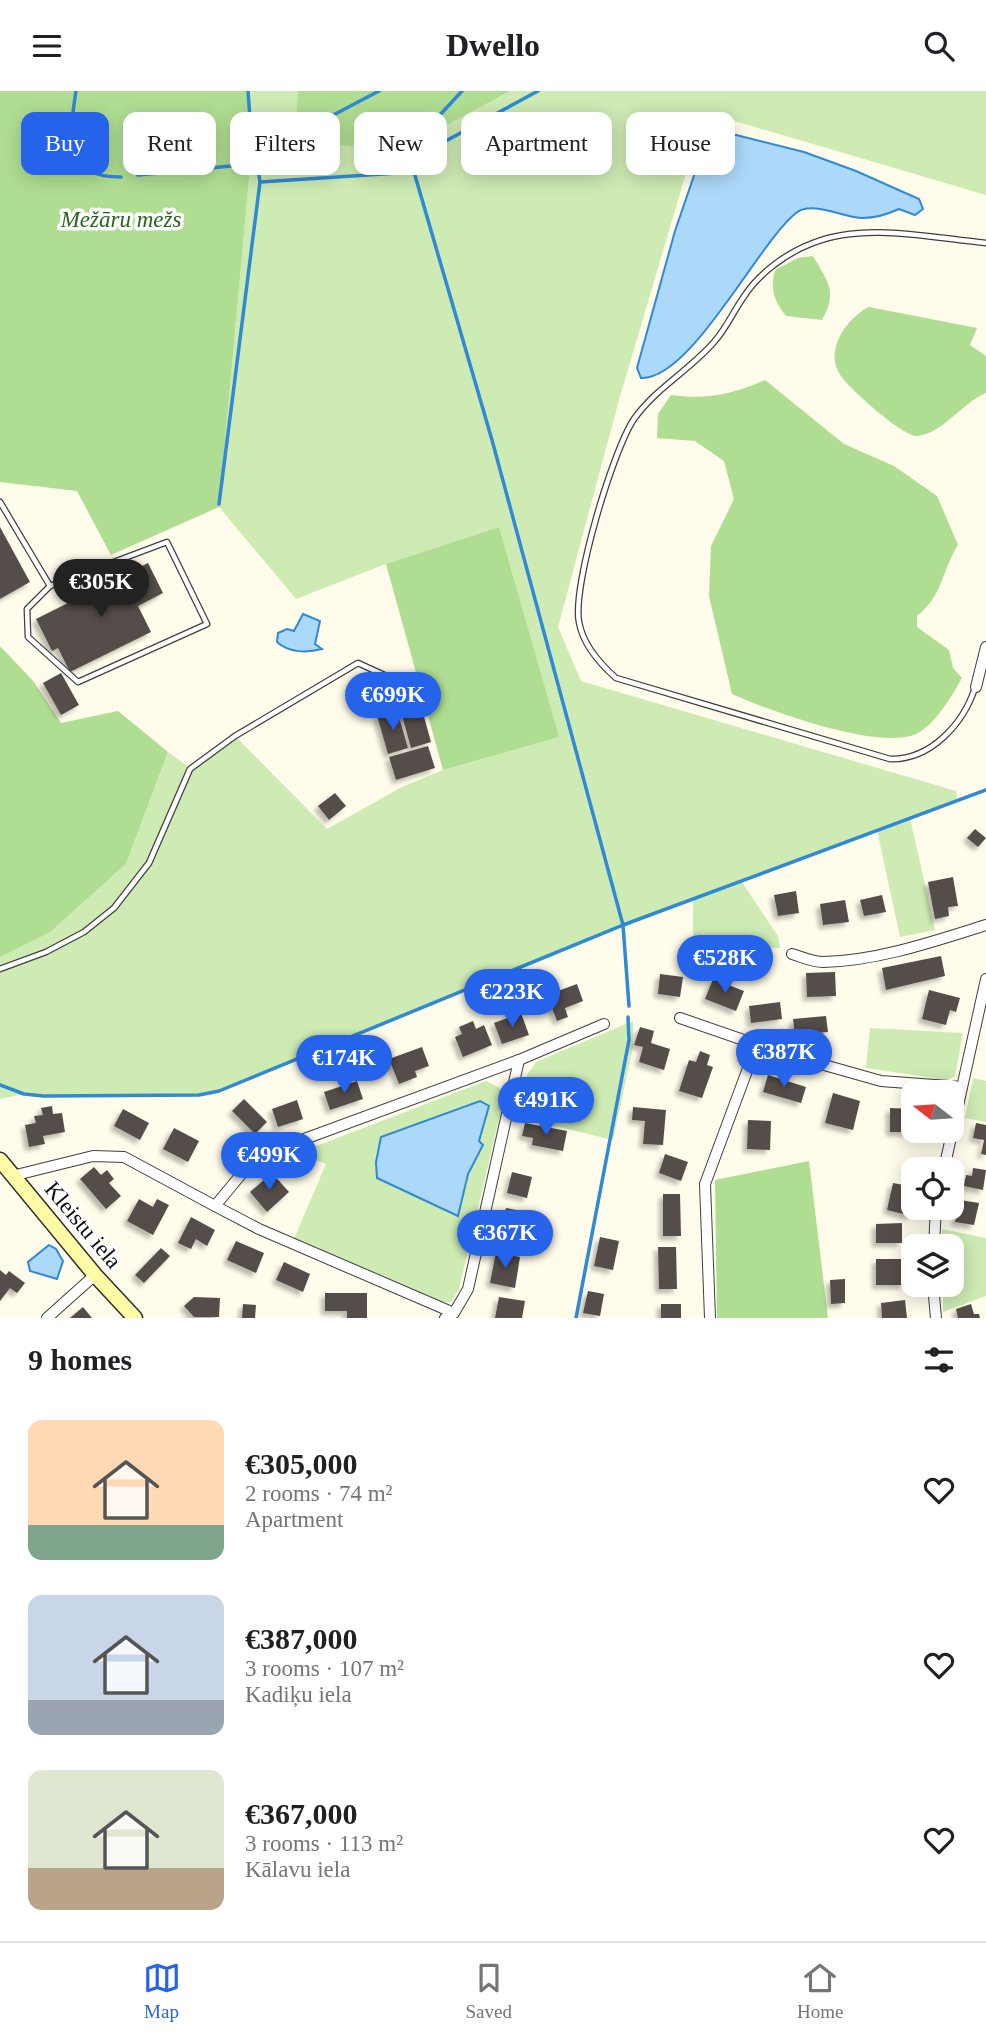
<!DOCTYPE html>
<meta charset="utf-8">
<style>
body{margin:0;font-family:Georgia,serif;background:#f2f2f2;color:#202124;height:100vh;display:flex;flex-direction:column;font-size:26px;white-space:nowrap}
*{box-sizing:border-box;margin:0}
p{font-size:23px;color:#757577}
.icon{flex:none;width:38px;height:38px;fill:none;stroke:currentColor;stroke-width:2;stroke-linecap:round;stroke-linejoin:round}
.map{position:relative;height:1227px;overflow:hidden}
.drawer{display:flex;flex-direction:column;background:#fff;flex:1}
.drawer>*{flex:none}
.guide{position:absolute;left:21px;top:21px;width:945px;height:63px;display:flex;gap:14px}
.needle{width:46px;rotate:287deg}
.fabs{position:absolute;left:901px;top:989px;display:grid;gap:14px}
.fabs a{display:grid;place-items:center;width:63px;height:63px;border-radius:14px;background:#fff;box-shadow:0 4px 18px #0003;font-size:35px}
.price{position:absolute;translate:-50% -60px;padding:0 16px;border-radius:24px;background:#2563eb;color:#fff;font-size:23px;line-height:46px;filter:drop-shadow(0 2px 4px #0008)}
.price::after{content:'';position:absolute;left:50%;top:42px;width:21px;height:16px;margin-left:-10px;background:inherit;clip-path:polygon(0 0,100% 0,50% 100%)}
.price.selected{background:#222;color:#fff}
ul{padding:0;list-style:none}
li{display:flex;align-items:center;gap:21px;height:175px;padding:0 28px}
li span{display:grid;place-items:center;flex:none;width:196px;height:140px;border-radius:14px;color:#555}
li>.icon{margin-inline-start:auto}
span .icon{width:84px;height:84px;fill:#fffc;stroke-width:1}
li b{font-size:30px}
h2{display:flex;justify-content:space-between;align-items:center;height:84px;padding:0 28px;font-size:30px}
.chip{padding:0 24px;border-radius:14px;background:#fff;box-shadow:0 4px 18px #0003;font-size:24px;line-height:63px}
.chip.selected{background:#2563eb;color:#fff}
header{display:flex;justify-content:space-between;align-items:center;height:91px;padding:0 28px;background:#fff;font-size:32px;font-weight:600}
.tabs{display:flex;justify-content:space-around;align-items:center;height:98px;border-top:2px solid #e0e0e0;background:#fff;font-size:19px;color:#757577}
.tabs a{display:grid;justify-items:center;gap:4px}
.tabs .selected{color:#2563eb}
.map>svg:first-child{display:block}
.green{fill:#cdebb3}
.forest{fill:#afdd91}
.water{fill:#acd8f9;stroke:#3089d4;stroke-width:2}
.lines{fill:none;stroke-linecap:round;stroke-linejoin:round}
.stream{stroke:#3089d4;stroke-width:3.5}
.building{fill:#554e48;filter:url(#shadow)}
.lane-casing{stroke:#3f3f3f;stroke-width:7}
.street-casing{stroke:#3f3f3f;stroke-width:12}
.secondary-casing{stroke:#2e2e2e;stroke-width:17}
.lane{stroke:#fff;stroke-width:4.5}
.street{stroke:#fff;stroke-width:10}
.secondary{stroke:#fffaa6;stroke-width:14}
.labels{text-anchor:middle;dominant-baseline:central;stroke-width:7;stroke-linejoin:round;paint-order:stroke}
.park-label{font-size:23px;font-style:italic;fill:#256619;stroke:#fff}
.street-label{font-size:23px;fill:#0c0c0c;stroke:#fff}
</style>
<header><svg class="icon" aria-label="menu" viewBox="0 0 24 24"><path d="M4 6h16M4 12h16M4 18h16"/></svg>Dwello<svg class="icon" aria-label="search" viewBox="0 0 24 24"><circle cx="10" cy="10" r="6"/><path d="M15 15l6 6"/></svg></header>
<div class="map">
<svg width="986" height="1227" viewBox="0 0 986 1227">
<defs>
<filter id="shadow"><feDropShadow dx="-4" dy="4" stdDeviation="2" flood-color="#0004"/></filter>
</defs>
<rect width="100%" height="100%" fill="#fffceb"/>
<g class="green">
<polygon points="249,0 298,0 294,48 510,0 986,0 986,104 704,21 619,309 558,536 581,590 956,700 957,709 910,727 935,839 900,846 877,739 741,790 778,845 780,857 693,855 693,808 219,1000 199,1004 24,1003 0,1008 0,866 49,842 126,773 168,661 190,677 235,645 327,738 402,696 443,679 558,646 499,436 386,473 296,508 219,416 252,55"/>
<polygon points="633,930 633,956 613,1049 518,1026 527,984 536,971"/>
<polygon points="870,937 963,942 955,985 947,989 866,977"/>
<polygon points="973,987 986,990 986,1031 965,1027"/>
<polygon points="486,990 500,997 504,1007 459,1198 451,1211 440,1211 294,1148 326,1073 298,1062"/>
<polygon points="942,1138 986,1147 986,1205 943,1221 943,1194 952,1194 952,1155 942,1155"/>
</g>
<g class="forest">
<polygon points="0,0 249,0 252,55 219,416 111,464 77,400 0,391"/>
<polygon points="298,0 510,0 395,61 294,48"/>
<path d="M813 165C828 191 838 201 822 229L786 225C774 209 770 199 775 179L798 167Z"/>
<path d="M869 216 977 237 970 254 986 265V302C962 312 944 341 918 345 904 347 847 296 839 282 825 257 848 226 869 216Z"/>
<path d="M765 289 844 353 894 375 937 405 958 454C941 481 943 505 917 525V536L949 559 953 577 962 587C952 605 934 636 914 644 875 658 770 620 732 603L709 505 711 455 734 408 724 370 695 350 657 347 658 323 671 304C707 309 733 303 765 289Z"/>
<polygon points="499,436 559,646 443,679 386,473"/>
<polygon points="0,555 34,591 61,632 118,620 168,661 126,773 49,842 0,866"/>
<polygon points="809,1070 828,1227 717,1227 715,1089"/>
</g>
<g class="water">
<path d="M728 42 804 61 856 80 919 108 923 118 915 124 899 118C888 123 876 127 863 127 844 127 812 109 796 122 758 152 691 289 641 287L637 277 675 140 699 70 712 46Z"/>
<path d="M303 523 320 530 315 553 322 558C307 562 289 562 277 551L278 542 287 538 294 540Z"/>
<polygon points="480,1010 489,1015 479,1050 483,1054 468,1083 458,1125 377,1087 376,1071 381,1046"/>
<polygon points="49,1154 56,1158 63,1170 57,1188 30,1180 28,1171"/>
</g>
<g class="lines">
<g class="stream">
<path d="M76 0C69 47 61 86 121 86"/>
<polyline points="248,0 252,53"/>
<polyline points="462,0 425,40 414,81 492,349 623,834 629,915"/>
<polyline points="418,65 538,0"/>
<polyline points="138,84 251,73 257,76"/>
<polyline points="260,91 257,72 263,61 379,0"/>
<polyline points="219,413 260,91 414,81"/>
<polyline points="0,994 24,1003 44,1005 199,1004 219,1000 623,834 986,699"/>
<polyline points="576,1227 629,949 628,926"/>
</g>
</g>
<g class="building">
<polygon points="0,436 30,491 0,508"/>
<polygon points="148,472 163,502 138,515 151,541 70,581 58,557 52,560 36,528"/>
<polygon points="61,582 79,614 61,624 43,592"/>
<polygon points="420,611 431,651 411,657 400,617"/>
<polygon points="397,619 408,657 388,663 377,625"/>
<polygon points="428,655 435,677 396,689 389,666"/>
<polygon points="335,702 346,715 329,729 318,715"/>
<polygon points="975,738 986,747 978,756 967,747"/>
<polygon points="953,786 958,815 948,816 949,825 935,828 928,791"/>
<polygon points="796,800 799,822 778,825 774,804"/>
<polygon points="882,804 886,821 864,825 860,809"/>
<polygon points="845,809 849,831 823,834 820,813"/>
<polygon points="941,865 945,885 886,899 882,877"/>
<polygon points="835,881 836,905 807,906 806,882"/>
<polygon points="660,883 683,886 680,906 658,903"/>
<polygon points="713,888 744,900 736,920 705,908"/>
<polygon points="577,893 583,910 565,917 568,926 557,930 547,904"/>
<polygon points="929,899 960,907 956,921 950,919 946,934 922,928"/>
<polygon points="780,911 782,928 751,932 749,915"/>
<polygon points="521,922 529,944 502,953 494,932"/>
<polygon points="826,925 828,941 795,944 793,928"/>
<polygon points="473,930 476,938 484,934 492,954 463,966 455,946 462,943 459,936"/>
<polygon points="640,936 654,940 651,952 670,958 664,979 639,971 643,956 634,954"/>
<polygon points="422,956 429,975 415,980 417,986 399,993 389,968"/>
<polygon points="700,960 710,964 707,974 713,976 702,1007 679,1000 689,969 696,971"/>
<polygon points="768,984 806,996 801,1012 763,1001"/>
<polygon points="357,990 363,1008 330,1019 324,1001"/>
<polygon points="833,1002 860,1010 853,1039 825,1032"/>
<polygon points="244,1008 267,1031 255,1043 232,1020"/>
<polygon points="297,1009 303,1028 278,1036 272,1018"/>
<polygon points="52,1015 53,1023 62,1022 65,1041 43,1045 45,1053 29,1056 25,1034 36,1032 34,1025 43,1024 41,1017"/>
<polygon points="633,1016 666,1019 663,1054 643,1053 645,1030 632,1029"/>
<polygon points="890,1017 914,1018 914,1041 890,1041"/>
<polygon points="123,1018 149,1032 140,1049 114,1035"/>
<polygon points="748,1029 771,1030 770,1059 747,1058"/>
<polygon points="525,1032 567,1040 563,1060 532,1054 533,1047 522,1045"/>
<polygon points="976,1032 986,1034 986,1064 981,1063 984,1049 973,1047"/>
<polygon points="174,1037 199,1050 188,1071 163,1058"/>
<polygon points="665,1063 688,1071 681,1090 659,1082"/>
<polygon points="94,1076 101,1084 107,1079 114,1088 109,1092 121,1105 106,1118 80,1088"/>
<polygon points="973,1077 986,1079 983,1099 964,1095 966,1084 972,1085"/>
<polygon points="512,1081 532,1086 527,1107 507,1102"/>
<polygon points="272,1082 289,1101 267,1121 250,1101"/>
<polygon points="893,1092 914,1096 911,1125 887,1119"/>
<polygon points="663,1103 680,1103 681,1145 663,1145"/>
<polygon points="139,1108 153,1116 157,1108 169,1114 153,1144 127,1130"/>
<polygon points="960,1109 979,1112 974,1134 955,1131"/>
<polygon points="506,1117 527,1121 522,1152 500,1149"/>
<polygon points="191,1126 215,1139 207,1155 196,1148 191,1158 178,1152"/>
<polygon points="902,1132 902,1152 876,1152 876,1133"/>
<polygon points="600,1146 619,1150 613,1179 594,1175"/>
<polygon points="236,1150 264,1162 256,1182 227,1169"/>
<polygon points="658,1156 676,1156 677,1198 659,1198"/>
<polygon points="161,1157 170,1165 144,1192 135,1184"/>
<polygon points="496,1161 520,1166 515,1197 490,1192"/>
<rect x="876" y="1168" width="29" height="26"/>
<polygon points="284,1171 310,1183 303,1201 276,1189"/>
<polygon points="0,1179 6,1184 9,1180 25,1192 17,1202 10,1197 0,1210"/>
<polygon points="845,1188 845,1212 831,1213 830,1189"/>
<polygon points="588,1200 604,1203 600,1225 583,1222"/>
<polygon points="325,1202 367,1202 367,1227 347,1227 347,1220 325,1220"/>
<polygon points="194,1206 220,1207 219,1226 194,1226 184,1215"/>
<polygon points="499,1206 525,1210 522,1227 495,1227"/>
<polygon points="905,1209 907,1227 882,1227 881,1212"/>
<polygon points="243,1213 256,1214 255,1227 242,1227"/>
<rect x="661" y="1213" width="20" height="14"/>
<polygon points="971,1213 974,1223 979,1223 980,1227 958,1227 956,1218"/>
<polygon points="83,1216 92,1227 70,1227"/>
</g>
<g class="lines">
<g class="lane-casing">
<g id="lane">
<polyline points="0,411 50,495"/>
<polygon points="167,451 207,533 78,591 28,546 27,518 50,495"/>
<path d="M975 597C963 633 931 669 890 668L616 587C599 572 583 554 579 531 572 495 613 359 634 328 656 297 690 279 714 251 726 238 733 221 743 207 758 183 786 162 813 152 865 131 932 147 986 152"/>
<polyline points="0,878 46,861 84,841 114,817 149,772 190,678 235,645 358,572 393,588"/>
</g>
</g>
<g class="street-casing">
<g id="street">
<polyline points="976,596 986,556"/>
<path d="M792 863C802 866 813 871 823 871 877 870 935 850 986 834"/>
<polyline points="680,927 778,961 881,990 962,996"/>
<polyline points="944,1078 986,888"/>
<polyline points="12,1085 93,1065 124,1066 215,1115 244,1080 269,1061 519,969 604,933"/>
<polyline points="215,1115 259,1138 454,1222"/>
<polyline points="934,1155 936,1116"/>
<polyline points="933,1194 936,1227"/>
<polyline points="47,1227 95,1184"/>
<polyline points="445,1227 454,1222 468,1198 519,969"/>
<polyline points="710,1227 705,1093 757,953"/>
</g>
</g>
<g class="secondary-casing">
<polyline id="secondary" points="0,1069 95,1184 135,1227"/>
</g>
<use href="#lane" class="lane"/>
<use href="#street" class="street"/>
<use href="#secondary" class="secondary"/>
</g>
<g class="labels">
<g class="park-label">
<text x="121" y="128">Mežāru mežs</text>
</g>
<g class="street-label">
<text transform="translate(83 1134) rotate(50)">Kleistu iela</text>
</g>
</g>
</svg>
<div class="fabs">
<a><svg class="needle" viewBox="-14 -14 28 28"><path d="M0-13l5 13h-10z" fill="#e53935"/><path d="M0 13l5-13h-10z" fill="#757577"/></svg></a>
<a><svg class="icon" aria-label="locate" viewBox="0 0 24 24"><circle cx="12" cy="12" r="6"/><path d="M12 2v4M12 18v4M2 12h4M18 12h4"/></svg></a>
<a><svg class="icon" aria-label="layers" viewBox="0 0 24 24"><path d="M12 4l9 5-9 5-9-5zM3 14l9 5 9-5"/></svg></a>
</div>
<b class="price selected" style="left:101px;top:528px">€305K</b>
<b class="price" style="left:393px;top:641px">€699K</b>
<b class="price" style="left:725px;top:904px">€528K</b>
<b class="price" style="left:512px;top:938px">€223K</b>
<b class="price" style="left:784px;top:998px">€387K</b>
<b class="price" style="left:344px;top:1004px">€174K</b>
<b class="price" style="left:546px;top:1046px">€491K</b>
<b class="price" style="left:269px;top:1101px">€499K</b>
<b class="price" style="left:505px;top:1179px">€367K</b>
<div class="guide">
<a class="chip selected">Buy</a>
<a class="chip">Rent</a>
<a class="chip">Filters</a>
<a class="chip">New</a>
<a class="chip">Apartment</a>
<a class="chip">House</a>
</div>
</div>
<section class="drawer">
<h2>9 homes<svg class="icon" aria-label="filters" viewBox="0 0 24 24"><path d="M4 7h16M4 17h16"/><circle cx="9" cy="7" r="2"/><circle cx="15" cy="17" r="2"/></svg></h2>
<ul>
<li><span style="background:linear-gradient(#ffd9b3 75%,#7fa58c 0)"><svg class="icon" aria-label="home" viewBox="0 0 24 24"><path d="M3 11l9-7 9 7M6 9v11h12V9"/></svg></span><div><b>€305,000</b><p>2 rooms · 74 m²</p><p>Apartment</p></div><svg class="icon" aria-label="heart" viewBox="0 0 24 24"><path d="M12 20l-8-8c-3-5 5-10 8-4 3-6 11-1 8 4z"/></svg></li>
<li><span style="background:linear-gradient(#c9d6e8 75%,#9aa5b1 0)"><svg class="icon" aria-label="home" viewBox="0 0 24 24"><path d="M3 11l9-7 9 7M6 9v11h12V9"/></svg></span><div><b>€387,000</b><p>3 rooms · 107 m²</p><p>Kadiķu iela</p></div><svg class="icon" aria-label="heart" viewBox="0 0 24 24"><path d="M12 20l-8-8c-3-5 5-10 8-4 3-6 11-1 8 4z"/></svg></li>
<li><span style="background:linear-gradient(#dfe7d0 70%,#b9a48a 0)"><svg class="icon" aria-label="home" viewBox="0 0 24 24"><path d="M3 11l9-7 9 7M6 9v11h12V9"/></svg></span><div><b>€367,000</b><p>3 rooms · 113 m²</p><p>Kālavu iela</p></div><svg class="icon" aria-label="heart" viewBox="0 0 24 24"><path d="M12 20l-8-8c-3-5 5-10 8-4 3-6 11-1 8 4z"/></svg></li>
</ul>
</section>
<nav class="tabs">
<a class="selected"><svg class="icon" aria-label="map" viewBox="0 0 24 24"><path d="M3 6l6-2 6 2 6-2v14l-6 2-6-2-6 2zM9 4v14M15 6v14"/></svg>Map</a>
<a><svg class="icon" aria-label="saved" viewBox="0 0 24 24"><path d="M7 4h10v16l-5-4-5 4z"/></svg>Saved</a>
<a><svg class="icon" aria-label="home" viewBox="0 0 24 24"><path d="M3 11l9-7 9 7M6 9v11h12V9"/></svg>Home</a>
</nav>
